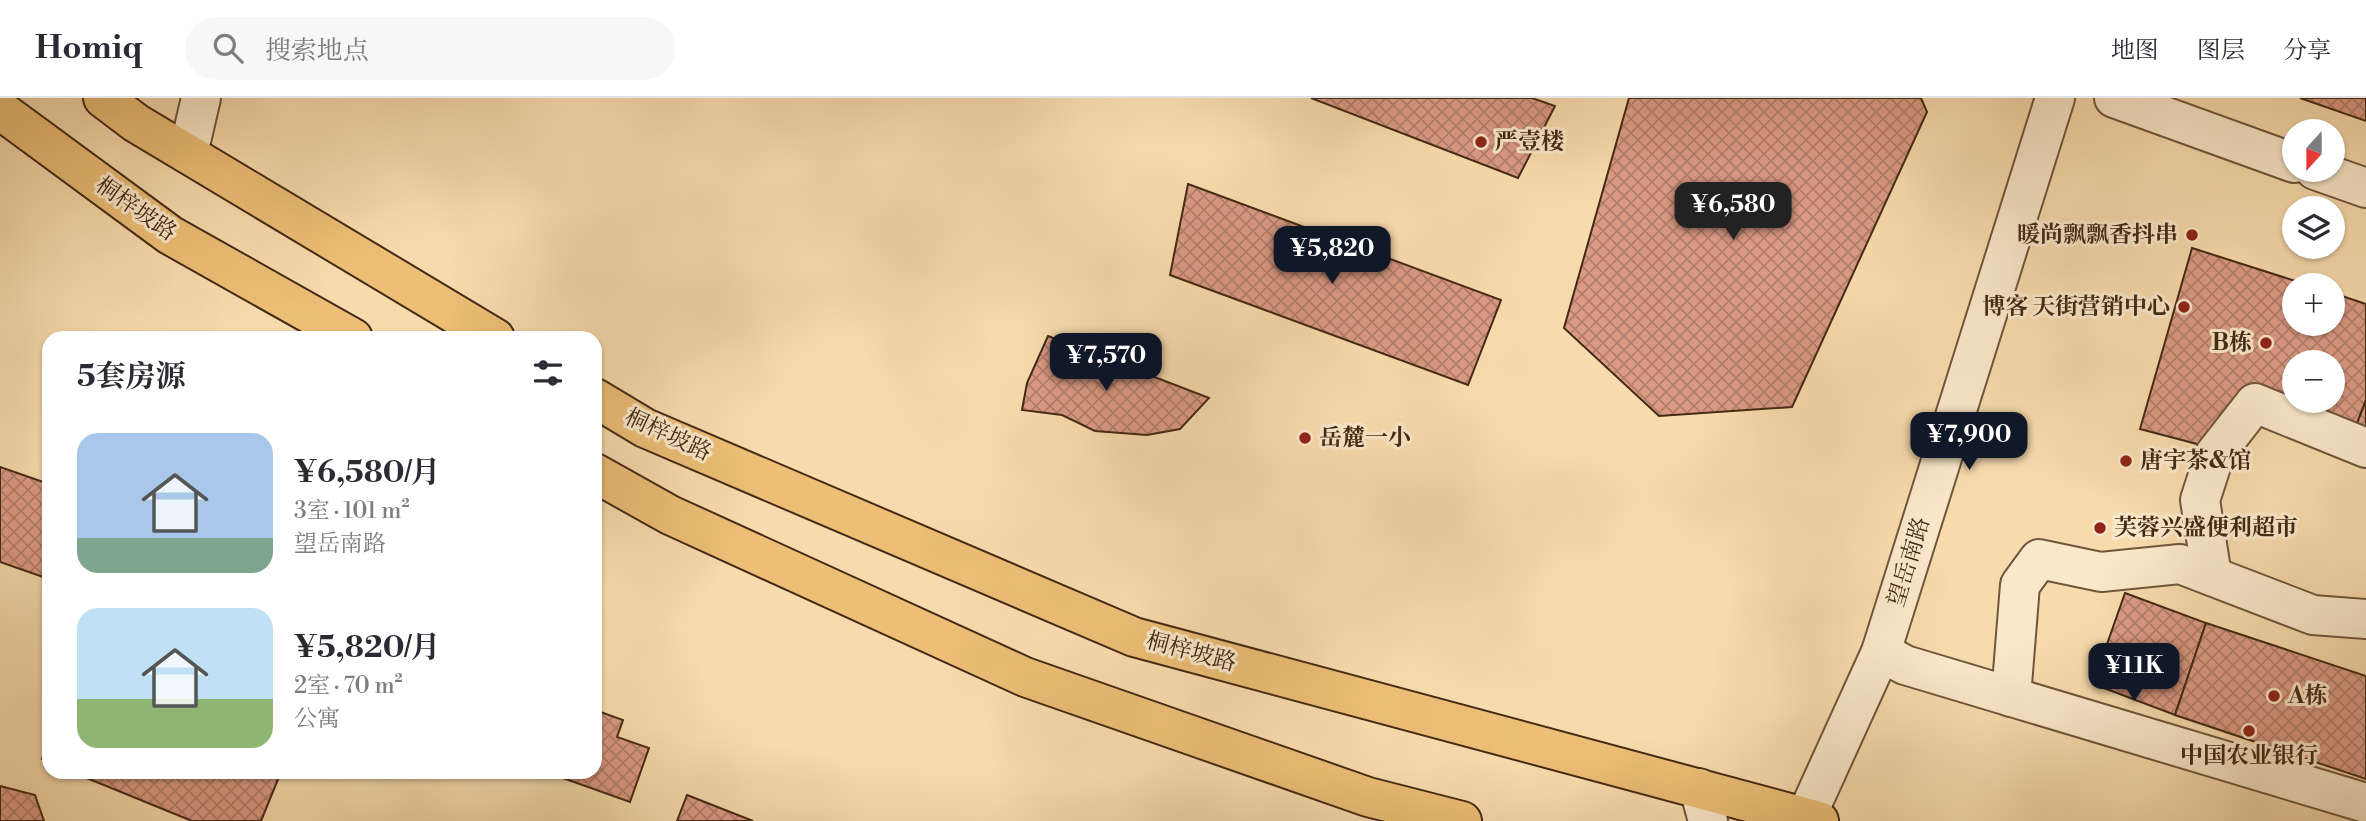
<!DOCTYPE html>
<html lang="zh">
<meta charset="utf-8">
<style>
body{margin:0;font-family:"Libre Bodoni","Noto Serif SC",serif;background:#f7f7f7;color:#2b2b33;height:100vh;display:flex;flex-direction:column;font-size:26px;white-space:nowrap}
*{box-sizing:border-box;margin:0}
p{font-size:23px;color:#7c7c81}
.icon{flex:none;width:38px;height:38px;fill:none;stroke:currentColor;stroke-width:2;stroke-linecap:round;stroke-linejoin:round}
.map{position:relative;flex:1;overflow:hidden}
.details{position:absolute;left:42px;top:233px;width:560px;height:448px;display:flex;flex-direction:column;background:#fff;border-radius:21px;box-shadow:0 2px 5px #0004}
.details>*{flex:none}
.needle{width:46px;rotate:201deg}
.fabs{position:absolute;left:2282px;top:21px;display:grid;gap:14px}
.fabs a{display:grid;place-items:center;width:63px;height:63px;border-radius:50%;background:#fff;box-shadow:0 2px 5px #0004;font-size:35px}
.price{position:absolute;translate:-50% -60px;padding:0 16px;border-radius:14px;background:#111827;color:#fff;font-size:23px;line-height:46px;filter:drop-shadow(0 2px 4px #0008)}
.price::after{content:'';position:absolute;left:50%;top:42px;width:21px;height:16px;margin-left:-10px;background:inherit;clip-path:polygon(0 0,100% 0,50% 100%)}
.price.on{background:#222;color:#fff}
ul{padding:0;list-style:none}
li{display:flex;align-items:center;gap:21px;height:175px;padding:0 35px}
li span{display:grid;place-items:center;flex:none;width:196px;height:140px;border-radius:21px;color:#555}
li>.icon{margin-inline-start:auto}
span .icon{width:84px;height:84px;fill:#fffc;stroke-width:1}
li b{font-size:30px}
h2{display:flex;justify-content:space-between;align-items:center;height:84px;padding:0 35px;font-size:30px}
header{display:flex;align-items:center;gap:42px;box-sizing:border-box;height:98px;padding:0 35px;background:#fff;border-bottom:2px solid #e1e1e2}
header strong{font-size:33px}
nav{display:flex;gap:38px;margin-inline-start:auto;font-size:24px}
.search{width:490px;height:63px;background:#f7f7f7;display:flex;align-items:center;gap:18px;box-sizing:border-box;padding:0 24px;border-radius:38px;color:#7c7c81;font-size:26px}
.map>svg:first-child{display:block}
.building{fill:url(#building-cross-hatch);stroke:#432a15;stroke-width:2;fill-rule:evenodd}
.lines{fill:none;stroke-linecap:round;stroke-linejoin:round}
.minor-casing{stroke:#70563b;stroke-width:42}
.major-casing{stroke:#432a15;stroke-width:42}
.minor{stroke:#fae8ca;stroke-width:38}
.major{stroke:#ecbe76;stroke-width:38}
.poi-dot{fill:#8f2418;stroke:#fae8ca;stroke-width:2.5}
.labels{text-anchor:middle;dominant-baseline:central;stroke-width:6;stroke-linejoin:round;paint-order:stroke}
.poi-label{font-size:23px;font-weight:bold;fill:#432a15;stroke:#fae8ca;text-anchor:start}
.street-label{font-size:23px;fill:#432a15;stroke:#fae8ca}
</style>
<header>
<strong>Homiq</strong>
<div class="search"><svg class="icon" aria-label="search" viewBox="0 0 24 24"><circle cx="10" cy="10" r="6"/><path d="M15 15l6 6"/></svg>搜索地点</div>
<nav><a>地图</a><a>图层</a><a>分享</a></nav>
</header>
<div class="map">
<svg width="2366" height="723" viewBox="0 0 2366 723">
<defs>
<pattern id="building-cross-hatch" width="8" height="8" patternUnits="userSpaceOnUse" patternTransform="scale(1.75)"><rect width="8" height="8" fill="#db9a84"/><path d="M0 0l8 8M0 8l8-8" fill="none" stroke="#b37e6b"/></pattern>
</defs>
<rect width="100%" height="100%" fill="#f8dbad"/>
<filter id="stains"><feTurbulence type="fractalNoise" baseFrequency=".00286" numOctaves="4"/><feColorMatrix values="0 0 0 0 .2 0 0 0 0 .09 0 0 0 0 .02 0 0 0 .5 -.17"/></filter>
<radialGradient id="worn" r=".72"><stop offset=".6" stop-color="#630" stop-opacity="0"/><stop offset="1" stop-color="#630" stop-opacity=".3"/></radialGradient>
<g class="building">
<polygon points="1311,0 1532,0 1555,8 1518,80"/>
<polygon points="1629,0 1921,0 1927,14 1792,309 1659,318 1564,230"/>
<polygon points="2300,0 2366,0 2366,23"/>
<polygon points="1188,86 1501,202 1468,287 1170,177"/>
<path d="M2192 150 2308 187H2294V226H2333V195L2366 206V302L2353 336 2242 291 2201 347 2140 331ZM2294 264H2333V303H2294Z"/>
<polygon points="1048,238 1209,300 1180,331 1147,337 1095,333 1062,317 1022,312 1027,285"/>
<polygon points="2366,302 2366,341 2353,336"/>
<polygon points="0,369 49,386 49,481 0,464"/>
<polygon points="2125,495 2206,525 2175,617 2093,586"/>
<polygon points="2206,525 2366,578 2366,681 2175,617"/>
<polygon points="595,612 623,622 617,639 649,650 630,704 546,674 595,674"/>
<polygon points="49,643 49,664 42,661"/>
<polygon points="72,674 281,674 261,723 192,723"/>
<polygon points="0,688 35,697 44,723 0,723"/>
<polygon points="687,697 753,723 677,723"/>
</g>
<g class="lines">
<g class="minor-casing">
<g id="minor">
<polyline points="2114,0 2294,65"/>
<polyline points="188,56 201,0"/>
<polyline points="2315,72 2366,90"/>
<polyline points="2212,478 2200,402 2215,356 2255,305 2366,350"/>
<polyline points="1881,554 1905,567 2366,705"/>
<polyline points="2011,599 2020,487 2039,461 2101,474 2180,466 2313,517 2366,521"/>
<polyline points="1699,690 1708,723"/>
<polyline points="1801,723 1806,719 1881,554 2055,0"/>
</g>
</g>
<g class="major-casing">
<g id="major">
<polyline points="103,0 136,25 495,240"/>
<polyline points="0,12 170,137 353,240"/>
<polyline points="595,300 645,330 1134,539 1819,723"/>
<polyline points="595,375 670,417 1025,579 1368,699 1462,723"/>
</g>
</g>
<use href="#minor" class="minor"/>
<use href="#major" class="major"/>
</g>
<g class="poi-dot">
<circle cx="1481" cy="44" r="7"/>
<circle cx="2192" cy="137" r="7"/>
<circle cx="2184" cy="209" r="7"/>
<circle cx="2266" cy="245" r="7"/>
<circle cx="1305" cy="340" r="7"/>
<circle cx="2126" cy="363" r="7"/>
<circle cx="2100" cy="430" r="7"/>
<circle cx="2274" cy="598" r="7"/>
<circle cx="2249" cy="633" r="7"/>
</g>
<g class="labels">
<g class="poi-label">
<text x="1495" y="44">严壹楼</text>
<text x="2178" y="137" text-anchor="end">暖尚飘飘香抖串</text>
<text x="2170" y="209" text-anchor="end">博客 天街营销中心</text>
<text x="2252" y="245" text-anchor="end">B栋</text>
<text x="1319" y="340">岳麓一小</text>
<text x="2140" y="363">唐宇茶&amp;馆</text>
<text x="2114" y="430">芙蓉兴盛便利超市</text>
<text x="2288" y="598">A栋</text>
<text x="2249" y="658" text-anchor="middle">中国农业银行</text>
</g>
<g class="street-label">
<text transform="translate(136 111) rotate(35)">桐梓坡路</text>
<text transform="translate(668 337) rotate(25)">桐梓坡路</text>
<text transform="translate(1909 464) rotate(-73)">望岳南路</text>
<text transform="translate(1191 554) rotate(15)">桐梓坡路</text>
</g>
</g>
<rect width="100%" height="100%" filter="url(#stains)"/>
<rect width="100%" height="100%" fill="url(#worn)"/>
</svg>
<div class="fabs">
<a><svg class="needle" viewBox="-14 -14 28 28"><path d="M0-13l5 13h-10z" fill="#e53935"/><path d="M0 13l5-13h-10z" fill="#7c7c81"/></svg></a>
<a><svg class="icon" aria-label="layers" viewBox="0 0 24 24"><path d="M12 4l9 5-9 5-9-5zM3 14l9 5 9-5"/></svg></a>
<a>+</a>
<a>−</a>
</div>
<b class="price on" style="left:1733px;top:144px">¥6,580</b>
<b class="price" style="left:1332px;top:188px">¥5,820</b>
<b class="price" style="left:1106px;top:295px">¥7,570</b>
<b class="price" style="left:1969px;top:374px">¥7,900</b>
<b class="price" style="left:2134px;top:605px">¥11K</b>
<section class="details">
<h2>5套房源<svg class="icon" aria-label="filters" viewBox="0 0 24 24"><path d="M4 7h16M4 17h16"/><circle cx="9" cy="7" r="2"/><circle cx="15" cy="17" r="2"/></svg></h2>
<ul>
<li><span style="background:linear-gradient(#a9c7e8 75%,#7fa58c 0)"><svg class="icon" aria-label="home" viewBox="0 0 24 24"><path d="M3 11l9-7 9 7M6 9v11h12V9"/></svg></span><div><b>¥6,580/月</b><p>3室 · 101 m²</p><p>望岳南路</p></div></li>
<li><span style="background:linear-gradient(#bfe0f5 65%,#8fb573 0)"><svg class="icon" aria-label="home" viewBox="0 0 24 24"><path d="M3 11l9-7 9 7M6 9v11h12V9"/></svg></span><div><b>¥5,820/月</b><p>2室 · 70 m²</p><p>公寓</p></div></li>
</ul>
</section>
</div>
